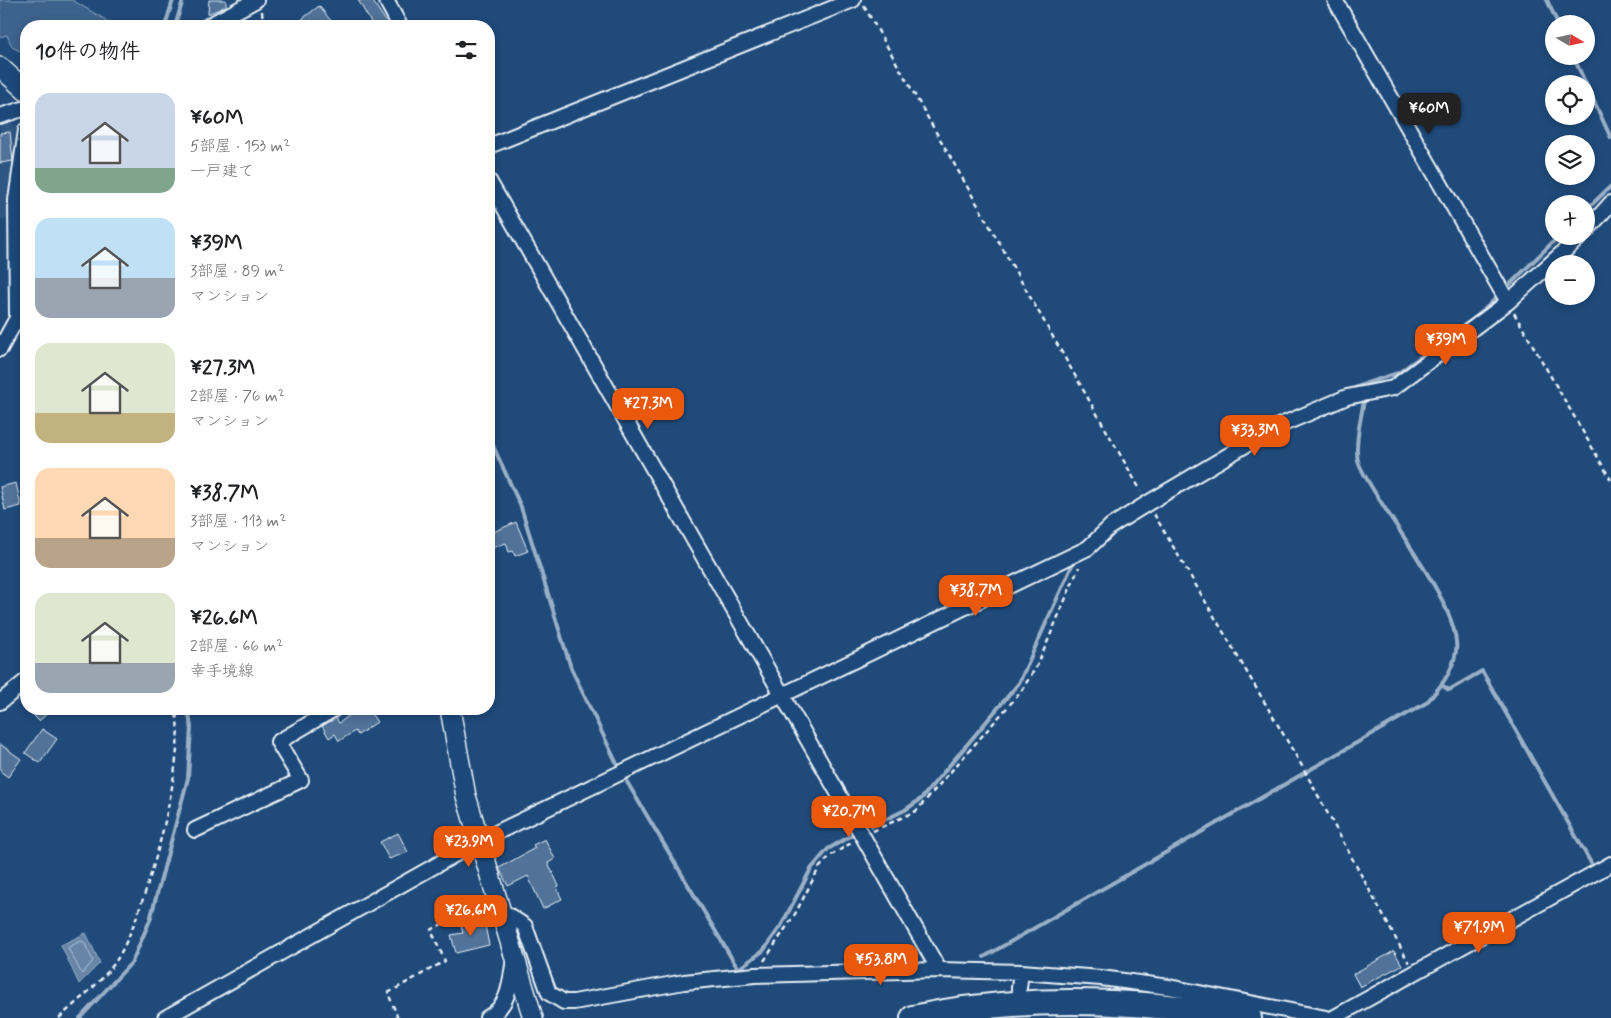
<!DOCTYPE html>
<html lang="ja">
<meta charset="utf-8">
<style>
body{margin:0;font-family:Mynerve,"Klee One",sans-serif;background:#f2f2f2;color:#202124;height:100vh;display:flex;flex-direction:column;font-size:19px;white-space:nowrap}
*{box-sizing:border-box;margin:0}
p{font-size:16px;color:#757577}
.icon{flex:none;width:28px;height:28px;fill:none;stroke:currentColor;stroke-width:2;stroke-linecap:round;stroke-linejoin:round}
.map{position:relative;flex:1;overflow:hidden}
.drawer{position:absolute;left:20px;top:20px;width:475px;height:695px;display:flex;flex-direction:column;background:#fff;border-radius:20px;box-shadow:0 2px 8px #0003}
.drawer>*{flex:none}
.needle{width:32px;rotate:99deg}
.fabs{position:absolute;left:1545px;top:15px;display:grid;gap:10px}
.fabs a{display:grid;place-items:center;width:50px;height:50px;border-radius:50%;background:#fff;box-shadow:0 2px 8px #0003;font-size:25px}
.price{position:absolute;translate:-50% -42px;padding:0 11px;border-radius:10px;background:#ea580c;color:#fff;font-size:16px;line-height:32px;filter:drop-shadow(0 1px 2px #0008)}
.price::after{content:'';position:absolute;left:50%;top:30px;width:15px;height:11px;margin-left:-8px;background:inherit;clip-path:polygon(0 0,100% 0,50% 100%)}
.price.current{background:#222;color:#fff}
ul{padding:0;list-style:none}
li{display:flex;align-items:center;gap:15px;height:125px;padding:0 15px}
li span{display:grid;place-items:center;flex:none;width:140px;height:100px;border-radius:15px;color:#555}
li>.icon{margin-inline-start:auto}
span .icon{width:60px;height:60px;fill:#fffc;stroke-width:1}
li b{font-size:21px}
h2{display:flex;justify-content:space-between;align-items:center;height:60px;padding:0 15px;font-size:21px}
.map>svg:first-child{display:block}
.built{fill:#2e5683}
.green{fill:#3c628c;stroke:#92aac2}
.water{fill:#6685a7;stroke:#9ab0c7}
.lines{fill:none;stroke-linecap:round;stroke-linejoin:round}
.shore{stroke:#b4c6d8;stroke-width:1}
.stream{stroke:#9ab0c7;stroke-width:4}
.building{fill:#517399;stroke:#e8f1f8}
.street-casing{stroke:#e8f1f8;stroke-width:18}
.secondary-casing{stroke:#e8f1f8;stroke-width:22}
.highway-casing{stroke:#e8f1f8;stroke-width:28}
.path{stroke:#e8f1f8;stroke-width:2.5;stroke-dasharray:5 4;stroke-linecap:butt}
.street{stroke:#1f4a7a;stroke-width:14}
.secondary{stroke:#1f4a7a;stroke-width:19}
.highway{stroke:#1f4a7a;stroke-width:24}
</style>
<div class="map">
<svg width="1611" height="1018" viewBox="0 0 1611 1018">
<rect width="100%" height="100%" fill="#1f4a7a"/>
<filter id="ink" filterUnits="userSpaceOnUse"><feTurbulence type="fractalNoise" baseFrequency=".02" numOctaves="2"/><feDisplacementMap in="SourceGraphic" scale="10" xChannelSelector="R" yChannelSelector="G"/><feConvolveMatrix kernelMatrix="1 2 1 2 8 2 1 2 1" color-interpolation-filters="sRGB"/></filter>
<g filter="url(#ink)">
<polygon class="built" points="12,121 13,126 24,124 12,220 0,219 0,124"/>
<polygon class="green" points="0,0 72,0 111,23 97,26 26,26 26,50 22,52 12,47 7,35 0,37"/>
<polygon class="water" points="86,933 100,963 79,984 61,945"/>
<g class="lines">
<polygon class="shore" points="81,941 84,942 93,961 82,974 68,948"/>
<g class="stream">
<polyline points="1547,0 1558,24"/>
<polyline points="165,26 173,0"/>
<polyline points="175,26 183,0"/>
<polyline points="1573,56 1586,84"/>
<polyline points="1586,84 1611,138"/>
<polyline points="1586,210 1611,186"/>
<polyline points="1366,389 1367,383 1398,373 1480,314 1559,236"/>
<polyline points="1347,391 1367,383"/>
<polyline points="489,437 521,507 571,668 618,766"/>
<polyline points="1443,686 1449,690 1482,671 1591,863"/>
<polyline points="627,782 738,969 763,951 781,926 811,869 828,849 854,834"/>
<polyline points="872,826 905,810 921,799 1019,683 1074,561"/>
<path d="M984 957 1426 703C1439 689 1453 672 1456 651 1462 605 1379 510 1359 464 1353 449 1362 412 1365 396"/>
<polyline points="80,1018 132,962 150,920 188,778 191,727 188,709"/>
</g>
</g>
<g class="building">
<polygon points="209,0 226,0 226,6 208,14"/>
<polygon points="358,0 372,0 389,26 373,26"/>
<polygon points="319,6 332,22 327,26 307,26 302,19"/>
<polygon points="10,132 13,161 0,163 0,133"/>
<polygon points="16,483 21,506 5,510 0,487"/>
<polygon points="516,522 528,551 515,556 513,551 509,552 506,543 489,549 489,534"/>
<polygon points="27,709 52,709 39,721"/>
<polygon points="358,709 368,709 377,722 358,735 355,731 339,741 335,734 329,738 322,726 336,718 339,723"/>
<polygon points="42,729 57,739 40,763 25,753"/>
<polygon points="0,744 21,759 8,777 0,771"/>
<polygon points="398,833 408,852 389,859 380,842"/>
<polygon points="545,839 555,859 548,863 559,886 556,887 562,899 543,909 528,876 508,886 499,868 535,848 533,845"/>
<polygon points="484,920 489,945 456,953 451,935 463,933 461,926"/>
<polygon points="1394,951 1402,965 1360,987 1353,974"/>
</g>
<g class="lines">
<g class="street-casing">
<g id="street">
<polyline points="386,0 400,26"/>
<polyline points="1335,0 1508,302"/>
<polyline points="208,26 256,0"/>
<polyline points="0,116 26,108"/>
<polyline points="489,146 853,0"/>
<polyline points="489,181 939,970"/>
<polyline points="1586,231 1611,203"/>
<polyline points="0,349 17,318 16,200 26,130"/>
<polyline points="0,702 26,681"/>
<polyline points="195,830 301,780 278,742 334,709"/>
<polyline points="499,909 525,926 549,993 564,1002 574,1002 684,982 755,975 939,970 1021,972 1019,988"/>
<polyline points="1021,972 1101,978 1169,987 1326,1018"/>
<polyline points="165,1018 479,841 1088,548 1111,526 1148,503 1276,427 1347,397 1393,388 1508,302 1581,236"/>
<path d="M487 1018C510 1006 510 982 514 959"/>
<polyline points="1333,1018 1611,864"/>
</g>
</g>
<g class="secondary-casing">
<g id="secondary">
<polyline points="0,67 26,91"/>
<polyline points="450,709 466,796 533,1018"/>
</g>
</g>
<g class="highway-casing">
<path id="highway" d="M913 1018C1024 994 1137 999 1249 1018"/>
</g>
<g class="path">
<polyline points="864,6 1141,491"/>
<polyline points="262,11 263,26"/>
<polyline points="1514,313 1611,480"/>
<polyline points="1154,514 1302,766 1409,963"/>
<polyline points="873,831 916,811 1020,693 1038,664 1079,567"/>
<polyline points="764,961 795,914 819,868 830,856 851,843"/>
<path d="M59 1018C77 1001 103 981 116 961 144 918 189 757 175 709"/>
<polyline points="398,1018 388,993 445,961 431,930 482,902"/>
</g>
<use href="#street" class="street"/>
<use href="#secondary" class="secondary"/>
<use href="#highway" class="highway"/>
</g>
</g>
</svg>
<div class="fabs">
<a><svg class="needle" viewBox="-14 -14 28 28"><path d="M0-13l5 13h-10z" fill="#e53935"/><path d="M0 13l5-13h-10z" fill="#757577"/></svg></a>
<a><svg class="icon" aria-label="locate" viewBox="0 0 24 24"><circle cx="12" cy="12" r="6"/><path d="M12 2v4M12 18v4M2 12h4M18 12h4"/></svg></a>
<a><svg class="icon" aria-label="layers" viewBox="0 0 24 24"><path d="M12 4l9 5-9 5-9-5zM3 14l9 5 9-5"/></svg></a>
<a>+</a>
<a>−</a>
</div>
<b class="price current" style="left:1429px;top:135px">¥60M</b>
<b class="price" style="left:1446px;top:366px">¥39M</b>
<b class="price" style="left:648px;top:430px">¥27.3M</b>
<b class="price" style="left:1255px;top:457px">¥33.3M</b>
<b class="price" style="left:976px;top:617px">¥38.7M</b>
<b class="price" style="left:849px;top:838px">¥20.7M</b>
<b class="price" style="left:469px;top:868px">¥23.9M</b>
<b class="price" style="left:471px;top:937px">¥26.6M</b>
<b class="price" style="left:1479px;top:954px">¥71.9M</b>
<b class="price" style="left:881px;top:986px">¥53.8M</b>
<section class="drawer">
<h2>10件の物件<svg class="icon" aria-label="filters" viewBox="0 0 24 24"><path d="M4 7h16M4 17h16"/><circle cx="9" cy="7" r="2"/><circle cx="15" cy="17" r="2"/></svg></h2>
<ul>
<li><span style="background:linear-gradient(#c9d6e8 75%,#7fa58c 0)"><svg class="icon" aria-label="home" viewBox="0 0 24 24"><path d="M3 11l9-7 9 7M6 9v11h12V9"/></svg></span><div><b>¥60M</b><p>5部屋 · 153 m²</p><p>一戸建て</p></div></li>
<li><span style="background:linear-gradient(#bfe0f5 60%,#9aa5b1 0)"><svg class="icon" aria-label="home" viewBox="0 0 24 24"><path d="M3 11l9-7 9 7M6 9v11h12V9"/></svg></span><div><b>¥39M</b><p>3部屋 · 89 m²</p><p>マンション</p></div></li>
<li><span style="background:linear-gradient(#dfe7d0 70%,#c2b280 0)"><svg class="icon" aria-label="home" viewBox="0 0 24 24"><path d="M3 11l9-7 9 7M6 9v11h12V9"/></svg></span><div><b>¥27.3M</b><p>2部屋 · 76 m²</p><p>マンション</p></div></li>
<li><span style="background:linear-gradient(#ffd9b3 70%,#b9a48a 0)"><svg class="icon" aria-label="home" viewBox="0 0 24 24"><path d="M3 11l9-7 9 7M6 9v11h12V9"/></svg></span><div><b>¥38.7M</b><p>3部屋 · 113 m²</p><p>マンション</p></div></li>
<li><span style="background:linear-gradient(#dfe7d0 70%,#9aa5b1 0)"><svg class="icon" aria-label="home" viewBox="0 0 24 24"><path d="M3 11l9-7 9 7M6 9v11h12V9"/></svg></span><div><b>¥26.6M</b><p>2部屋 · 66 m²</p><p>幸手境線</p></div></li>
</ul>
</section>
</div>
